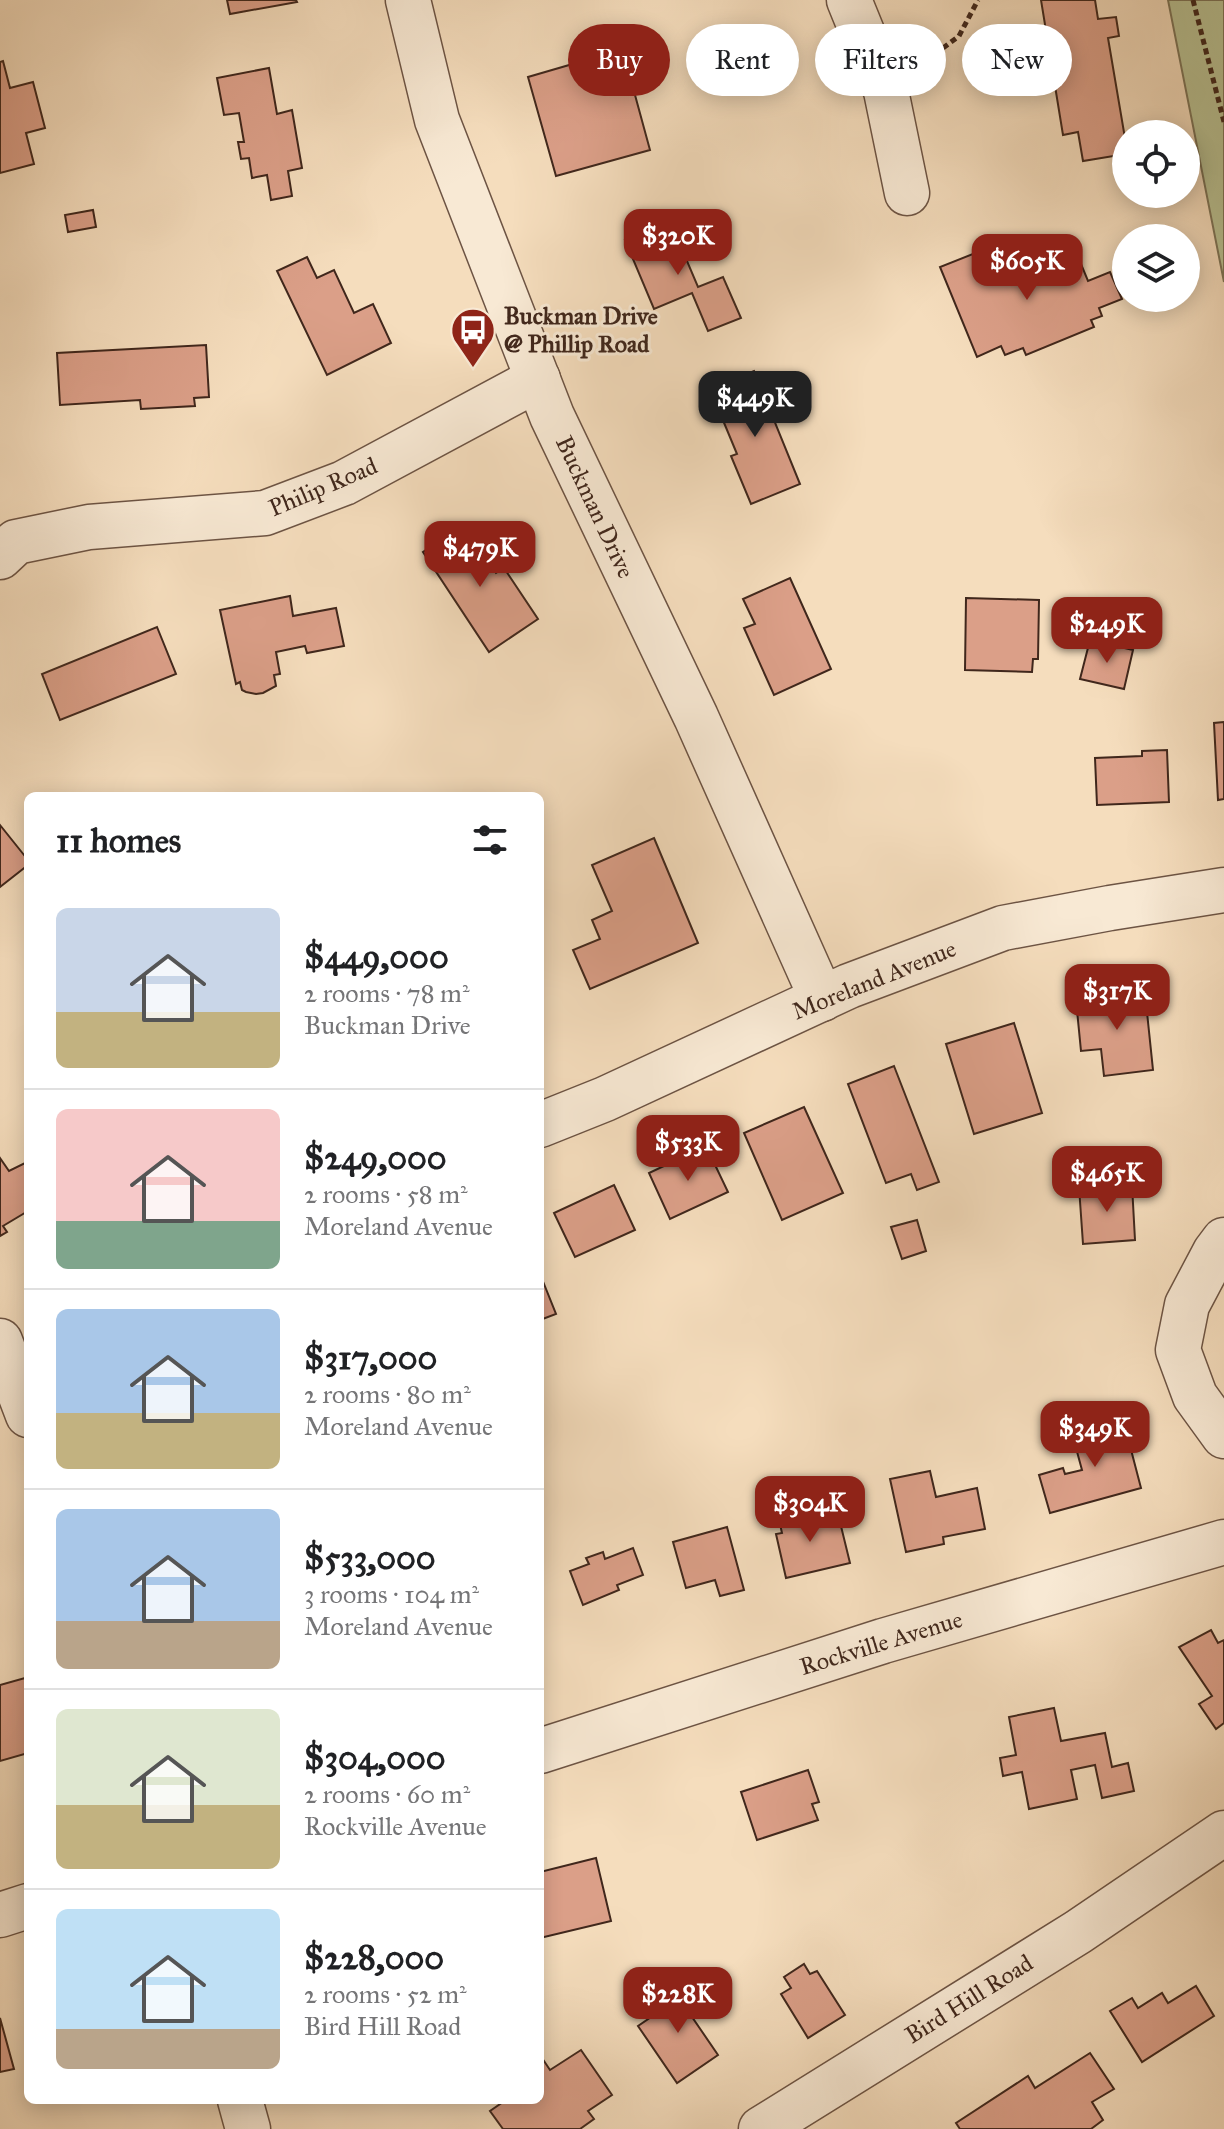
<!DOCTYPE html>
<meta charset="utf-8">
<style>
body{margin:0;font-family:"IM FELL Great Primer",serif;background:#f2f2f2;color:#202124;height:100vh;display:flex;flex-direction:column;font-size:30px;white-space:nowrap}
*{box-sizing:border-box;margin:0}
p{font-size:26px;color:#757577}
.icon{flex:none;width:44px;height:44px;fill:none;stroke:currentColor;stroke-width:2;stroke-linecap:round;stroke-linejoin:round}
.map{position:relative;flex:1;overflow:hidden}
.panel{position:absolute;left:24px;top:792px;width:520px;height:1312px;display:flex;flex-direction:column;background:#fff;border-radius:12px;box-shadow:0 4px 20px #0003}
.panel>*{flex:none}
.guide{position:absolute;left:568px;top:24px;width:536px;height:72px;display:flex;gap:16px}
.buttons{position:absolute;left:1112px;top:120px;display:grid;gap:16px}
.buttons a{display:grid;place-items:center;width:88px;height:88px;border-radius:50%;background:#fff;box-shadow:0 4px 20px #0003;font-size:40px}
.price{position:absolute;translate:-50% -68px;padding:0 18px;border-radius:16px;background:#8f2418;color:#fff;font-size:26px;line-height:52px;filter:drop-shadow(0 2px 4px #0008)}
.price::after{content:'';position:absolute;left:50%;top:48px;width:24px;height:18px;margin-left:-12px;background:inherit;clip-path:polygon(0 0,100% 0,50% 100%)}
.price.active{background:#222;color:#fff}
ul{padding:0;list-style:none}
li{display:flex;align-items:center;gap:24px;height:200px;padding:0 32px}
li+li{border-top:2px solid #e0e0e0}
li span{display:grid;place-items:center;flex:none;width:224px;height:160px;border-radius:12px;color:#555}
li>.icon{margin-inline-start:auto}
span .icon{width:96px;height:96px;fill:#fffc;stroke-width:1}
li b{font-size:34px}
h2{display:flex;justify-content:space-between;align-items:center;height:96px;padding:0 32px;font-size:34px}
.tag{padding:0 28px;border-radius:36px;background:#fff;box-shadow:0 4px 20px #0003;font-size:28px;line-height:72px}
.tag.active{background:#8f2418;color:#fff}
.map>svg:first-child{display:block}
.green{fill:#b8c294;stroke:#7c7458;stroke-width:2}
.building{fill:#db9f88;stroke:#40271c;stroke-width:2}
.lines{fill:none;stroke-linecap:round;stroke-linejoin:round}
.minor-casing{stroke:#6d5444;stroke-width:47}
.path{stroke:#40271c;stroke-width:5;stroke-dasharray:6 4;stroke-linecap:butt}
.minor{stroke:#f8e9d4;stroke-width:44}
.labels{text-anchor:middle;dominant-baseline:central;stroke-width:6;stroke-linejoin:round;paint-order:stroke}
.poi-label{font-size:24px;font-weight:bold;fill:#40271c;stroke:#f8e9d4;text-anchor:start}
.street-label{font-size:24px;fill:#40271c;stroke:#f8e9d4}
</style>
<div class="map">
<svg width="1224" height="2129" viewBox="0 0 1224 2129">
<rect width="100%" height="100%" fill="#f5ddbd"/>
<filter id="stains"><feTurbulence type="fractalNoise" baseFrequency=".0025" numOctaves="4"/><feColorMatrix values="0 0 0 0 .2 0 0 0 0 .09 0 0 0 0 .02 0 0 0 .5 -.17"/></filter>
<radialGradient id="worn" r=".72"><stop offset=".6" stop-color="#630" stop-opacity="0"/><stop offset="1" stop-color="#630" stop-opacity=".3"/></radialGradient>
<polygon class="green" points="1168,0 1224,0 1224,282"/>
<g class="building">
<polygon points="227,0 296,0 297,2 230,14"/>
<polygon points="1041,0 1095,0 1098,19 1116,17 1119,36 1108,38 1126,144 1126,154 1083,161 1078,132 1063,135"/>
<polygon points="600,56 610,90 632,84 650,150 556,176 528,77"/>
<polygon points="3,61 10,88 33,82 45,128 26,133 34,164 0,173 0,62"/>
<polygon points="269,68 277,114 292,110 302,168 288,171 292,196 271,200 267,175 252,178 249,158 241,159 238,142 244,142 239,113 224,115 217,78"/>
<polygon points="93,210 96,227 68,232 65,215"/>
<polygon points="670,221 698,287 723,277 741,318 708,331 692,293 654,309 625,240"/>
<polygon points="1074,247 1088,281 1110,272 1122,299 1099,308 1102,316 1091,320 1094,327 1026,355 1023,348 1005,355 1001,346 977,357 940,267 983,250 994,279"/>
<polygon points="307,257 317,278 334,270 354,313 373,304 391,343 327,375 277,271"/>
<polygon points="206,345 209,397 194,398 195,406 141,409 140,400 60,405 57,353"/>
<polygon points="754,371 800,484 751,504 731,456 737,454 710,389"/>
<polygon points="463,525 496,573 504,568 538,619 489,652 423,552"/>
<polygon points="790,578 831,669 774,695 744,628 755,624 743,599"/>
<polygon points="290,596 293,616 336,608 344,646 307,653 305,646 276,652 280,674 274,675 276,686 263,693 256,694 246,692 242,690 240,682 236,684 220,610"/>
<polygon points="966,598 1039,600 1038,659 1033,659 1032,672 965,670"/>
<polygon points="157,627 176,674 60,720 42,674"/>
<polygon points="1090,640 1133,650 1124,689 1080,679"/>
<polygon points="1224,722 1224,799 1218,800 1214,723"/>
<polygon points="1167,750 1169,802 1097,805 1095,758 1142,756 1142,751"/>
<polygon points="0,825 28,860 28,865 0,887"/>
<polygon points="654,838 698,943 590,989 573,950 600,939 592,920 612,911 592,865"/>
<polygon points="1145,993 1153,1070 1104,1076 1101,1049 1081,1051 1076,1000"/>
<polygon points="1014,1023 1042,1113 974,1134 946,1044"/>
<polygon points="894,1066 939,1182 917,1190 911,1174 886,1183 848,1084"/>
<polygon points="804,1107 843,1193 782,1220 744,1133"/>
<polygon points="706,1146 728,1192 670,1219 649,1173"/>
<polygon points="0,1158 9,1171 25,1163 28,1168 28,1211 3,1226 7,1232 0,1236"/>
<polygon points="614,1185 635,1230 575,1257 554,1213"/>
<polygon points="1132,1185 1135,1240 1083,1244 1079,1187"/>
<polygon points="917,1220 926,1251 902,1259 891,1227"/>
<polygon points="540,1274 556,1314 540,1320"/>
<polygon points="1128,1418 1134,1440 1129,1442 1141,1488 1050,1513 1039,1475 1063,1468 1065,1474 1082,1470 1076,1448 1090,1443 1086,1429"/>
<polygon points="930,1471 936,1497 977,1488 985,1529 943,1537 944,1544 906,1552 890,1479"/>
<polygon points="802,1505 806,1526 839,1518 850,1563 786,1578 776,1534 782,1533 777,1511"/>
<polygon points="727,1527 744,1590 720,1596 715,1580 686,1588 673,1542"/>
<polygon points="633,1548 643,1575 617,1585 619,1590 583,1605 570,1571 589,1564 586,1558 603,1552 605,1559"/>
<polygon points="1211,1630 1218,1643 1224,1640 1224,1723 1216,1729 1199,1704 1212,1696 1179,1647"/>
<polygon points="25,1678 28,1689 28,1753 0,1761 0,1685"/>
<polygon points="1054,1708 1061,1741 1105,1733 1112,1767 1128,1763 1134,1791 1102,1798 1095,1765 1071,1770 1077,1799 1029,1809 1022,1772 1003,1776 1000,1758 1016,1755 1009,1717"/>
<polygon points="808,1770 819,1802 812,1804 818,1820 757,1840 741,1792"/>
<polygon points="596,1858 611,1921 540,1938 540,1872"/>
<polygon points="804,1964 810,1974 817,1971 845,2015 808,2038 781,1994 791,1988 784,1977"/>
<polygon points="681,1984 698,2008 690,2014 718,2055 677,2083 638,2026 657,2013 651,2005"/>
<polygon points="1196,1986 1214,2016 1142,2062 1110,2011 1132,1998 1138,2008 1162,1993 1168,2003"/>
<polygon points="0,2018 14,2069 0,2072"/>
<polygon points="581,2050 612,2095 588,2111 594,2119 580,2129 503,2129 490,2111 506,2100 540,2100 540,2055 550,2070"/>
<polygon points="1090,2053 1114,2089 1092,2102 1103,2120 1091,2129 960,2129 956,2123 1028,2076 1035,2088"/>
</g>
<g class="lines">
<g class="minor-casing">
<g id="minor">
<polyline points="408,0 437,120 552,416 696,717 822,999"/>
<polyline points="849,0 886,91 907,193"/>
<polyline points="0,557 16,542 89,527 265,513 344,483 538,379"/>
<polyline points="540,1125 605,1099 849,986 1003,928 1110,908 1224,890"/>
<polyline points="1224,1240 1215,1252 1187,1305 1178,1350 1195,1396 1224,1436"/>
<polyline points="0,1341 28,1415"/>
<polyline points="540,1751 883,1641 1224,1542"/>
<polyline points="0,1915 28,1906"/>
<polyline points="240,2100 248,2129"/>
<polyline points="761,2129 1078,1932 1224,1833"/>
</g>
</g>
<g class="path">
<polyline points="1193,0 1224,122"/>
<polyline points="919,66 959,36 978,0"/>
</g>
<use href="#minor" class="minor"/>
</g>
<defs>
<g id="bus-pin" transform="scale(2.3)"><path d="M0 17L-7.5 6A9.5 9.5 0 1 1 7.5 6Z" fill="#8f2418" stroke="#f8e9d4"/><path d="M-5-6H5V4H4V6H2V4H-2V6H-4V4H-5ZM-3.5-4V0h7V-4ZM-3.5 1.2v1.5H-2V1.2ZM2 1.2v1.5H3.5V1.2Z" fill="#fff"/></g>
</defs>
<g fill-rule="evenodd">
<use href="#bus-pin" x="473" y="330"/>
</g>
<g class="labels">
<g class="poi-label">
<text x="504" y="316">Buckman Drive<tspan x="504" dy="28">@ Phillip Road</tspan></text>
</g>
<g class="street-label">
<text transform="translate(323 487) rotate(-23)">Philip Road</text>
<text transform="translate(595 507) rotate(65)">Buckman Drive</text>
<text transform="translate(874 980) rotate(-22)">Moreland Avenue</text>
<text transform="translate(881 1643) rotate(-17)">Rockville Avenue</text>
<text transform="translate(969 1999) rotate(-32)">Bird Hill Road</text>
</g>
</g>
<rect width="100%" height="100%" filter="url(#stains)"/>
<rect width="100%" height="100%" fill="url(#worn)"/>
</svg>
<div class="buttons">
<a><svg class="icon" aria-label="locate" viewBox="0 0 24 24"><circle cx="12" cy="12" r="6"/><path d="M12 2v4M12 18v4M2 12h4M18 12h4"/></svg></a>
<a><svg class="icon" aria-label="layers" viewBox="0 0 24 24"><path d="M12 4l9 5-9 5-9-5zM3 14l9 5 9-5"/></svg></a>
</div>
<b class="price" style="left:678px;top:277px">$320K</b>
<b class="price" style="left:1027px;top:302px">$605K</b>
<b class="price active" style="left:755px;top:439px">$449K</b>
<b class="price" style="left:480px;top:589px">$479K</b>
<b class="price" style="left:1107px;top:665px">$249K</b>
<b class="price" style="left:1117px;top:1032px">$317K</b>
<b class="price" style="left:688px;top:1183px">$533K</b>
<b class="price" style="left:1107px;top:1214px">$465K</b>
<b class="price" style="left:1095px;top:1469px">$349K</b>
<b class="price" style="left:810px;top:1544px">$304K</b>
<b class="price" style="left:678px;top:2035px">$228K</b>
<div class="guide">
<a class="tag active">Buy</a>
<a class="tag">Rent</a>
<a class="tag">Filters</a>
<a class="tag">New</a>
</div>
<section class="panel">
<h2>11 homes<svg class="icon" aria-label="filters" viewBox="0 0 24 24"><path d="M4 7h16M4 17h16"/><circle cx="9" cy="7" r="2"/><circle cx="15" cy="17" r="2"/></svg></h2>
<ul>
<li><span style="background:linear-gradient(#c9d6e8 65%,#c2b280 0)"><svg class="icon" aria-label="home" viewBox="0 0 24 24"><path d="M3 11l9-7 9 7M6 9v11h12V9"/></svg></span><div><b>$449,000</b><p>2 rooms · 78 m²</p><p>Buckman Drive</p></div></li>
<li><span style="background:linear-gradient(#f6c9c9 70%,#7fa58c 0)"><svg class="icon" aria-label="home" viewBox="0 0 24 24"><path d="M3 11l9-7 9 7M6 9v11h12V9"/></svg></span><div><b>$249,000</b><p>2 rooms · 58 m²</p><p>Moreland Avenue</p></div></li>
<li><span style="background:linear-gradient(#a9c7e8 65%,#c2b280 0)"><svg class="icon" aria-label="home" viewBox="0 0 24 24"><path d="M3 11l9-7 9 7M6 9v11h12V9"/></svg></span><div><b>$317,000</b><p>2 rooms · 80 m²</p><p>Moreland Avenue</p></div></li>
<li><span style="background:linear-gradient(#a9c7e8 70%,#b9a48a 0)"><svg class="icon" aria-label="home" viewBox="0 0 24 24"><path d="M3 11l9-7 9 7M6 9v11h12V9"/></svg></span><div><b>$533,000</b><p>3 rooms · 104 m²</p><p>Moreland Avenue</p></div></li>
<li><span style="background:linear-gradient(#dfe7d0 60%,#c2b280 0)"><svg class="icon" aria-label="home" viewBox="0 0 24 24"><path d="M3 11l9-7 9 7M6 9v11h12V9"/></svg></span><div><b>$304,000</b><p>2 rooms · 60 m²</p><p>Rockville Avenue</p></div></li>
<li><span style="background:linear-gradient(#bfe0f5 75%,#b9a48a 0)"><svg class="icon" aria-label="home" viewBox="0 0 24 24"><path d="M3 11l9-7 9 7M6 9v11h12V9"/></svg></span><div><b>$228,000</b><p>2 rooms · 52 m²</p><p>Bird Hill Road</p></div></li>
</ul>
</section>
</div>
